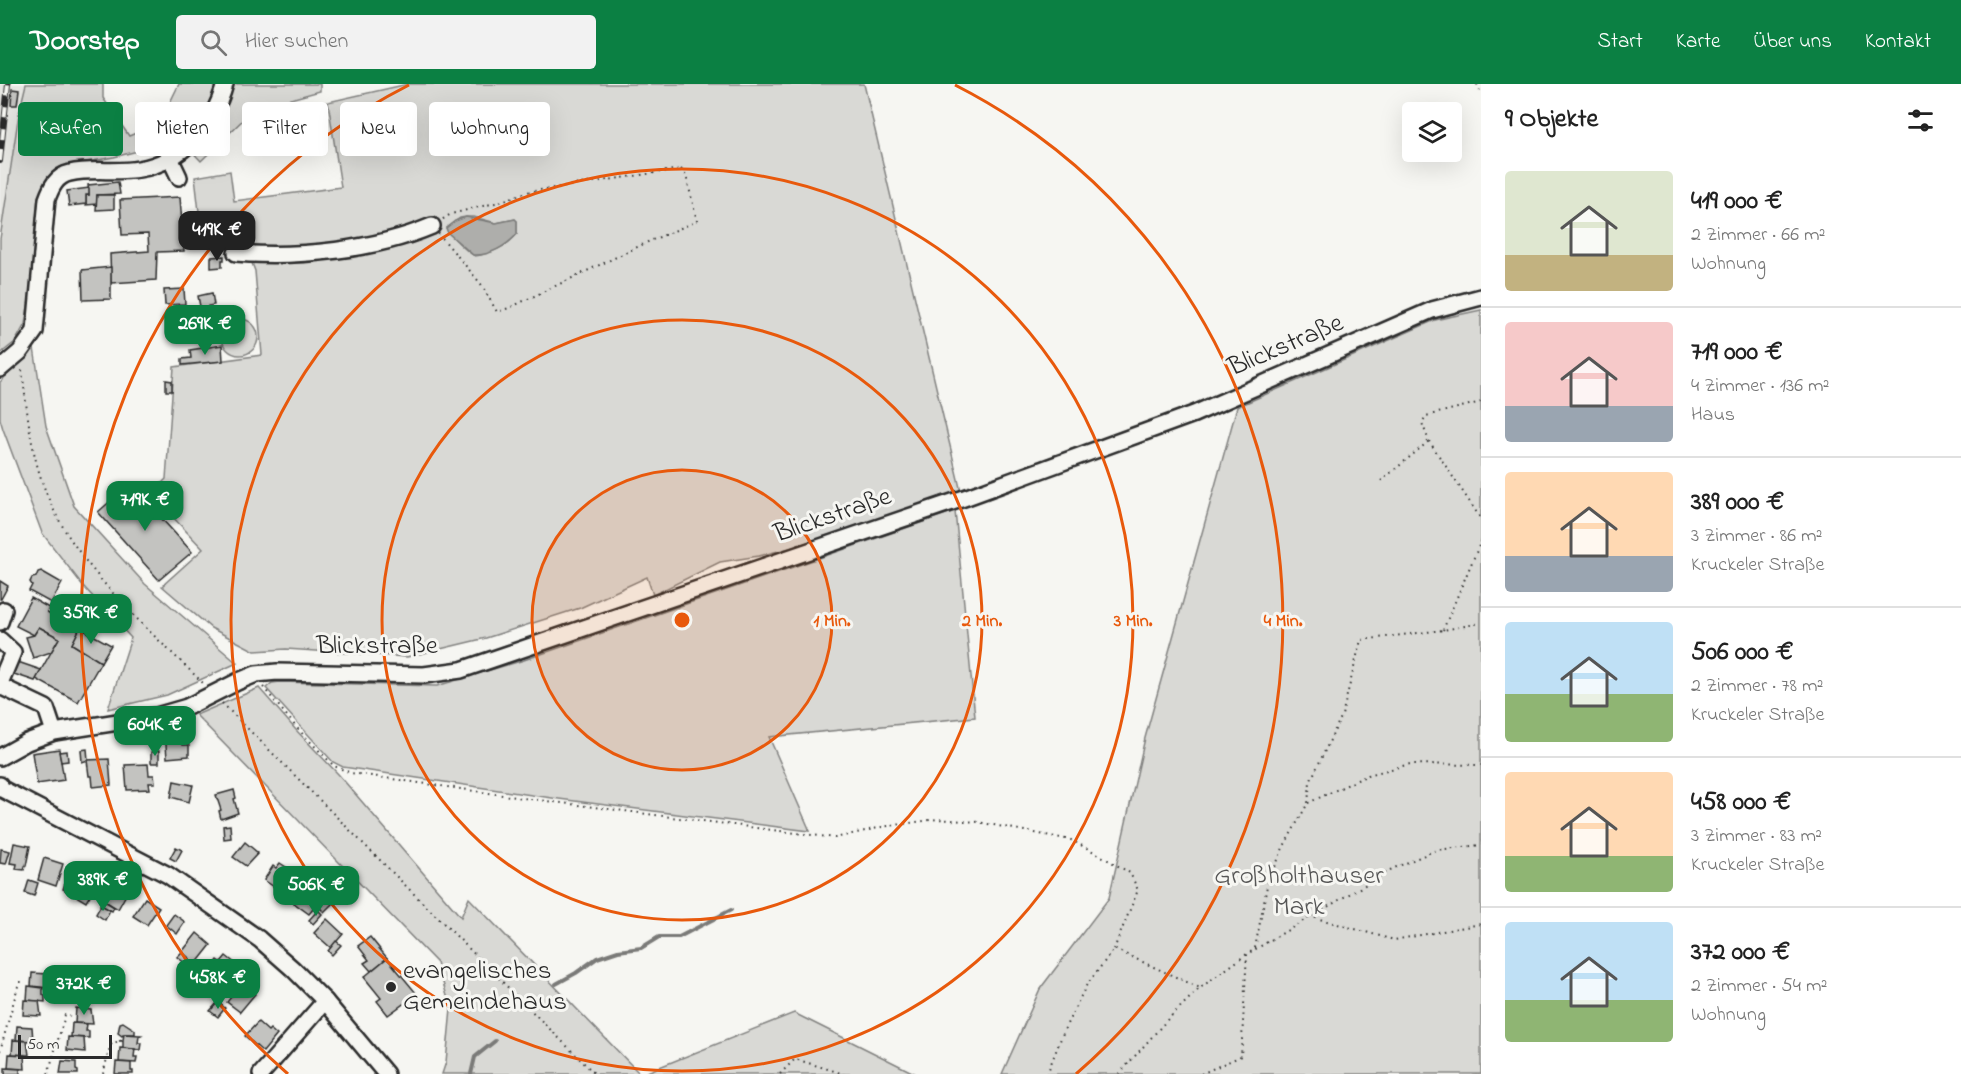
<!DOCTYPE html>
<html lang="de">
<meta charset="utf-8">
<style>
body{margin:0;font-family:"Indie Flower",sans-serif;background:#f2f2f2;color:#222;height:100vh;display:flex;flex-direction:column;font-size:22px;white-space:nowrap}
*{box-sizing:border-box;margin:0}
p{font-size:20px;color:#767676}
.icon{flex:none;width:33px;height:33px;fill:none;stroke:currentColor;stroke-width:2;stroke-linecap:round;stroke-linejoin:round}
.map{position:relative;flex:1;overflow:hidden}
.side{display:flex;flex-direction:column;background:#fff;width:480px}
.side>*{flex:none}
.guide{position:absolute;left:18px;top:18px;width:570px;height:54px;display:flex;gap:12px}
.tools{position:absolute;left:1402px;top:18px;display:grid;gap:12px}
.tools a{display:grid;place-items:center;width:60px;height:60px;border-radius:6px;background:#fff;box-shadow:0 6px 24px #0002;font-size:30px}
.scale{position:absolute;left:18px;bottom:15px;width:94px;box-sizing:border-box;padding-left:6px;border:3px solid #2b2b2b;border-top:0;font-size:16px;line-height:21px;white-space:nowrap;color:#2b2b2b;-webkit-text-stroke:4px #f6f6f2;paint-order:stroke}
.price{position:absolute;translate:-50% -51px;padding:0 14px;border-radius:12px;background:#0b8043;color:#fff;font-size:20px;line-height:39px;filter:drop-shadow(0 2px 3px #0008)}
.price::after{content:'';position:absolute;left:50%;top:36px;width:18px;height:14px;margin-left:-9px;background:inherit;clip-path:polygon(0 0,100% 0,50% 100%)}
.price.current{background:#222;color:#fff}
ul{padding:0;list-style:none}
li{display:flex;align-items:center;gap:18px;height:150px;padding:0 24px}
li+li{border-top:2px solid #e0e0e0}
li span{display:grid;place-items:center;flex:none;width:168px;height:120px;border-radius:6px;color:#555}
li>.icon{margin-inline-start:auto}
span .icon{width:72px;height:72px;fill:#fffc;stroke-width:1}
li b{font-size:26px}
h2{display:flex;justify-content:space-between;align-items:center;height:72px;padding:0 24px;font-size:26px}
.chip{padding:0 21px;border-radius:6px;background:#fff;box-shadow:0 6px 24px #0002;font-size:21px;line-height:54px}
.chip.current{background:#0b8043;color:#fff}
header{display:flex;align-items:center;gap:36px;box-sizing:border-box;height:84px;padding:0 30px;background:#0b8043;color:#fff}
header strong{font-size:28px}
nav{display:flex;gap:33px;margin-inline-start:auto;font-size:21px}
.search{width:420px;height:54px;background:#f2f2f2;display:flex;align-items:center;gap:15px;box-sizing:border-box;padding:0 21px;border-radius:6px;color:#767676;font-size:22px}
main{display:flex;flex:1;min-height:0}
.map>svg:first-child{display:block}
.built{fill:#e7e7e3}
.green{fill:#d9d9d5;stroke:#828280;stroke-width:1.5;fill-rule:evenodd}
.water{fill:#aeaeab;stroke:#7a7a78;stroke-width:1.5}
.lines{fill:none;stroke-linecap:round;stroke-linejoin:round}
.stream{stroke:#7a7a78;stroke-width:4}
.building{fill:#c3c3c0;stroke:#2b2b2b;stroke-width:1.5}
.minor-casing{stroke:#2b2b2b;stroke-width:20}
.path{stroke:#2b2b2b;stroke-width:2;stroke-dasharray:1.5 4.5;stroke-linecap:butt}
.minor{stroke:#f6f6f2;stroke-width:15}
.rail-casing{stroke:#2b2b2b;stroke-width:6}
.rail{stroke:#f6f6f2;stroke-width:4;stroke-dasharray:11;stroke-linecap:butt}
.minor-bridge-casing{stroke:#2b2b2b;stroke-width:20;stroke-linecap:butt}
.minor-bridge{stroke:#f6f6f2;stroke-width:15}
.ring{fill:none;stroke:#e8590c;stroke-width:3}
.poi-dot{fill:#2b2b2b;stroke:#f6f6f2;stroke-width:2}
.labels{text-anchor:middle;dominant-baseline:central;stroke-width:6;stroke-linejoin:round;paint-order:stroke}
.street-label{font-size:27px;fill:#2b2b2b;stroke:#f6f6f2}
.park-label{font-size:27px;fill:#565656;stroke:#f6f6f2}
.poi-label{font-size:27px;fill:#2b2b2b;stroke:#f6f6f2;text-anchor:start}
.centre{fill:#e8590c;stroke:#f6f6f2;stroke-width:3}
.ring-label{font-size:18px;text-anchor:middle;font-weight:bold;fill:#e8590c;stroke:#f6f6f2;stroke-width:6;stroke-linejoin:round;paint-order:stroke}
</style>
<header>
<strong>Doorstep</strong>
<div class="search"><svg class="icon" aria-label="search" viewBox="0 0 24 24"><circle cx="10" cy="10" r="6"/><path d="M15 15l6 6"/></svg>Hier suchen</div>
<nav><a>Start</a><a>Karte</a><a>Über uns</a><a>Kontakt</a></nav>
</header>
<main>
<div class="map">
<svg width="1481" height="990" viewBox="0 0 1481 990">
<rect width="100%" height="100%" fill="#f6f6f2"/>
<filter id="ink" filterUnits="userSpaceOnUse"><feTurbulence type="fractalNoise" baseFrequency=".0167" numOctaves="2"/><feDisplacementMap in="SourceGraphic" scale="12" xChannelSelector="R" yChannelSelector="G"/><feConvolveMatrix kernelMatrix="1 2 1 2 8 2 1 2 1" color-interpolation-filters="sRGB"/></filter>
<g filter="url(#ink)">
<polygon class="built" points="0,0 26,0 19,29 0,155"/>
<g class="green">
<polygon points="26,0 103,0 103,14 129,52 160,39 179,0 320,0 320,7 254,25 201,77 181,56 114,73 60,83 38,113 30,211 25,240 15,258 0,270 0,155 19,29"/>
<path d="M408 0H864L961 408 790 464 759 472 720 478 653 511 647 493 580 524 486 554 407 573 286 565 255 567 211 544 162 502 203 465 151 410 166 395 174 283 262 271 255 187 250 174 237 160 203 162 195 93 230 87 234 117 341 103 328 18ZM466 133H474L496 139 515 135 517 137V150C507 162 491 170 475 172 468 169 449 150 446 144L460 134Z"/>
<polygon points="1481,226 1481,990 1002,990 1040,905 1109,814 1145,654 1237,323 1435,236"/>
<circle cx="240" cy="253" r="18"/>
<polygon points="34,264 46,342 74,422 145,500 237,579 167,611 108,625 131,554 84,503 42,449 3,345 0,335 0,298"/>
<polygon points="955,427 975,633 769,653 810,747 559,715 343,683 333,678 266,604 272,599 280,598 437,602 524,576"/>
<polygon points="259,604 296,646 339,691 461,833 469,814 640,990 442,990 446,978 451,925 437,879 196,631"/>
<polygon points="794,929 916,990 642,990"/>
</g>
<path class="water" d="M466 133 496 139 515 135 517 137V150C507 162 489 172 473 171L448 149 446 144 455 137Z"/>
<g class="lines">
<g class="stream">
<polyline points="556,900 576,889 597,874 618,867 641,864 659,853 679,853 731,826"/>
<polyline points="471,990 475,973 495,957"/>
</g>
</g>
<g class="building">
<polygon points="12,5 19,6 17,21 11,21"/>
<polygon points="118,98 120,110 97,111 97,120 86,121 86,111 89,111 88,101"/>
<polygon points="89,104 89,111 86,111 86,120 69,122 67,107"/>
<polygon points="97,111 114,111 114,125 96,126"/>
<polygon points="180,113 184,167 157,168 156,196 111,199 110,170 149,167 148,150 122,151 120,116"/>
<polygon points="224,172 224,176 222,176 222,183 211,184 211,173"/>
<polygon points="111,183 111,215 83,216 82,186"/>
<polygon points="184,205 185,220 165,221 164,206"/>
<polygon points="212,209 214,221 208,222 209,232 202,233 198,212"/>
<polygon points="222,261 223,277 182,281 182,275 191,274 190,266"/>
<polygon points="166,296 172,297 172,307 166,307"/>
<polygon points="130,400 192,468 159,496 98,428"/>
<polygon points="41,487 62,499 51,519 29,507 32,501 30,498 32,494 36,493 38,488"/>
<polygon points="0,497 8,502 1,515 0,515"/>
<polygon points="31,514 49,524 47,528 79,546 72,560 101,578 78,618 36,595 59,554 39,543 34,551 16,542"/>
<polygon points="39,543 59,554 51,568 33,574 26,553 34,551"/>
<polygon points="80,544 111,561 101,578 72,560"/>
<polygon points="15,577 41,586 35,597 11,589"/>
<polygon points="190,634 191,640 175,643 174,636"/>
<polygon points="181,646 183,661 189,661 189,672 167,674 165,648"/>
<polygon points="59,665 64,696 37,700 32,669"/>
<polygon points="87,665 88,676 82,678 81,666"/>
<polygon points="67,667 68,677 61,678 59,668"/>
<polygon points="159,667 159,679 151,679 151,668"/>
<polygon points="109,675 111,701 93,703 92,692 89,692 87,676"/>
<polygon points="148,680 149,691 154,691 155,699 149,699 150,705 127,706 125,681"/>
<polygon points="174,697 193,701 189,718 171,713"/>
<polygon points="234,706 236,714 234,715 238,729 221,735 219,727 221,726 216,711"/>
<polygon points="230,741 231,754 224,755 223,742"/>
<polygon points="245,758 258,769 246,782 233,773"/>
<polygon points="14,759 30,762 26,782 25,782 24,786 16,785 17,780 10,779"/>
<polygon points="176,763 182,766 176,777 170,774"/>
<polygon points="1,765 10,767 6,780 0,779"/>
<polygon points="44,774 63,780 56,802 38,796"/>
<polygon points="280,779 289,785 285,790 289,793 280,807 264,796 273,782 276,784"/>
<polygon points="89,785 102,793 93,808 80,800"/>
<polygon points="68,790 74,794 72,796 77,799 71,809 63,805"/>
<polygon points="29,796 38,799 34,812 25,809"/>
<polygon points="113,798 128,807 118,825 103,816"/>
<polygon points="77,799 92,808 86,818 71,809"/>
<polygon points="285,800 291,804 285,813 279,808"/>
<polygon points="305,806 319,818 309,830 294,819"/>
<polygon points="145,814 159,823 147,841 133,832"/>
<polygon points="328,814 333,819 324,828 319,823"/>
<polygon points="103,816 114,823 112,827 100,821"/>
<polygon points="101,821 110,826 105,836 96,830"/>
<polygon points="318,826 322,830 313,840 309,836"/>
<polygon points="174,830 185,838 177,850 166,841"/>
<polygon points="327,835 343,850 331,864 314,849"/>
<polygon points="197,849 211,861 192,885 185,879 189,874 182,868"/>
<polygon points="370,853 387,874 371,887 364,879 369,876 358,862"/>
<polygon points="336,857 341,861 332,871 328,867"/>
<polygon points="182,868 189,874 185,879 177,873"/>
<polygon points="226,872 240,883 221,907 206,895 211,889 209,888 218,876 221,878"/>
<polygon points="387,874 417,910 388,931 377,917 381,914 364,893"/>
<polygon points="197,878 204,884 196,894 189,888"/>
<polygon points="204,884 211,889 204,897 198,892"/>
<polygon points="32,889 47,890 49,904 31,902"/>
<polygon points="243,898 255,910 240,928 227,918"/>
<polygon points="28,902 43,904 43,911 45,912 45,918 27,916"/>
<polygon points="24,916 39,917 41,932 23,931"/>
<polygon points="218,918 225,924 218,933 210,927"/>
<polygon points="76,924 91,926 93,940 75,939"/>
<polygon points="123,938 135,946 135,950 124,950 122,952 118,949 120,939"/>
<polygon points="258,938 268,947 270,945 277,951 263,968 245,952"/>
<polygon points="72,939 87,940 86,947 89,947 89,954 71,953"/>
<polygon points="17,942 32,943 33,957 16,956"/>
<polygon points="124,950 141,951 139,952 138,959 141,959 140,966 123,964 123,957 119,957 123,956"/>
<polygon points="68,953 84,954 85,968 67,966"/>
<polygon points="13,956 27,957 29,971 12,970"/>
<polygon points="120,964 135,965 134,973 137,973 136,979 119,978"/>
<polygon points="9,970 24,971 25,985 8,984"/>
<polygon points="62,977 76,978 76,986 78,987 78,990 60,990"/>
<polygon points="116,978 131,979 131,987 133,987 133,990 115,990"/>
<polygon points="5,984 20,985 20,990 5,990"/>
</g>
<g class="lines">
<g class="minor-casing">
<g id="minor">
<polyline points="170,74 179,93"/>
<path d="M236 169C298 174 375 166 432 142"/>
<path d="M0 285 20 268 35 247 47 115C51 104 56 92 70 89 90 84 117 89 139 85 182 78 214 41 225 0"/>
<polyline points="0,538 4,526"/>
<polyline points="0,556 13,568 0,599"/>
<polyline points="239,597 256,590 277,588 424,591 461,586 967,413 1194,330 1432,226 1481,213"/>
<polyline points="0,602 46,624 54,648"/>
<polyline points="0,673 27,658 54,648 156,632 187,623"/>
<polyline points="0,701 2,705 168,791 259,855 293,885 325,917 386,990"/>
<polyline points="261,990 325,917"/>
</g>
</g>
<g class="path">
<polyline points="1477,0 1481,10"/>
<polygon points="681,85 686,91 697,137 695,138 650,157 509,224 497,228 481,200 432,142 451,130 499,118 527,108"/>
<path d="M22 286C27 325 30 365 44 403 71 479 147 544 204 600"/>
<polyline points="1481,318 1426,332 1422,339 1429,357 1481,435"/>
<polyline points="1381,397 1429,357"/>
<polyline points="1443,546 1481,457"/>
<polyline points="263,603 297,644 334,682 351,689 523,714 835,754 882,743 937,735 978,738 1071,756 1098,770 1130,789 1138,806 1114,865"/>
<polyline points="222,619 595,990"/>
<polyline points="1308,719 1368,691 1410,680 1481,681"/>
<polyline points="1309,832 1394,856 1481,840"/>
<polyline points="1255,864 1267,802 1283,764 1308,719 1310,698 1342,631 1361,556 1443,546 1481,539"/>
<polyline points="0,967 18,902 20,898 24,898"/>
<polyline points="48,990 64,935 65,931 70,932"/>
<polyline points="103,990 110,963 112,959 117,958"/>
<polyline points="780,990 795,975 844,990"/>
<polyline points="1047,990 1065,944 1086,902 1114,865 1200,904"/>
<polyline points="1119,990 1167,936 1200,904 1247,870 1392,785 1436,766 1481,761"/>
<polyline points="1201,990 1241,972 1247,870"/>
</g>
<use href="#minor" class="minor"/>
<g class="rail-casing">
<polyline id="rail" points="0,77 8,0"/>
</g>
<use href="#rail" class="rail"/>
<g class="minor-bridge-casing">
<polyline id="minor-bridge" points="187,623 239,597"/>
</g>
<use href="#minor-bridge" class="minor-bridge"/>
</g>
</g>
<circle cx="682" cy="536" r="150" fill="#e8590c" fill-opacity=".12"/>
<g class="ring">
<circle cx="682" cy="536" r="150"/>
<circle cx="682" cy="536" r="300"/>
<circle cx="682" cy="536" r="451"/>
<path d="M288 990A601 601 0 0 1 409 1M955 1A601 601 0 0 1 1076 990"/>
</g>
<circle class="poi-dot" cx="391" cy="903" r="6"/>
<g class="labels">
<g class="street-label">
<text transform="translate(1286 262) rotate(-23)">Blickstraße</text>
<text transform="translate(833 432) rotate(-19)">Blickstraße</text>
<text x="377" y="562">Blickstraße</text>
</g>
<g class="park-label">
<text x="1299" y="792">Großholthauser<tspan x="1299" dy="31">Mark</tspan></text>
</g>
<g class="poi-label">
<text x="403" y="887">evangelisches<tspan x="403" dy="31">Gemeindehaus</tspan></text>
</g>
</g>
<circle cx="682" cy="536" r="9" class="centre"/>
<g class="ring-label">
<text x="832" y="542">1 Min.</text>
<text x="982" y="542">2 Min.</text>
<text x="1133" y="542">3 Min.</text>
<text x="1283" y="542">4 Min.</text>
</g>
</svg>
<div class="tools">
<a><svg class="icon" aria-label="layers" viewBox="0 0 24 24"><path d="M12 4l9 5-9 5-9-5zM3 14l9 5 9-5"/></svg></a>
</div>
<div class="scale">50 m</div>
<b class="price current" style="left:217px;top:178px">419K €</b>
<b class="price" style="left:205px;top:272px">269K €</b>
<b class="price" style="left:145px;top:448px">719K €</b>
<b class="price" style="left:91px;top:561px">359K €</b>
<b class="price" style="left:155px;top:673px">604K €</b>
<b class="price" style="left:103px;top:828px">389K €</b>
<b class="price" style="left:316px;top:833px">506K €</b>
<b class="price" style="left:218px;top:926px">458K €</b>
<b class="price" style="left:84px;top:932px">372K €</b>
<div class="guide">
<a class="chip current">Kaufen</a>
<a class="chip">Mieten</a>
<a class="chip">Filter</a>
<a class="chip">Neu</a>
<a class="chip">Wohnung</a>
</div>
</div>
<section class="side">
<h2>9 Objekte<svg class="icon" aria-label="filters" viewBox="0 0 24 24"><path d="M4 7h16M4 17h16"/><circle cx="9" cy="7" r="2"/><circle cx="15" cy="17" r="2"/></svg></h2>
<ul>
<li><span style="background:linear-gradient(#dfe7d0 70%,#c2b280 0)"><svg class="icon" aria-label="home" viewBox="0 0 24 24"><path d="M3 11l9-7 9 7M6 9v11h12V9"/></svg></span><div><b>419 000 €</b><p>2 Zimmer · 66 m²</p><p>Wohnung</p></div></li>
<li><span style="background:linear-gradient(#f6c9c9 70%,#9aa5b1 0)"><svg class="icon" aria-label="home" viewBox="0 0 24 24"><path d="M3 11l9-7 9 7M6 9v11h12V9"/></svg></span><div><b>719 000 €</b><p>4 Zimmer · 136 m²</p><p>Haus</p></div></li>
<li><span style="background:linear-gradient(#ffd9b3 70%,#9aa5b1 0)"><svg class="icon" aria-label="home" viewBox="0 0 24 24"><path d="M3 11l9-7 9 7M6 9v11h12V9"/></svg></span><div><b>389 000 €</b><p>3 Zimmer · 86 m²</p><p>Kruckeler Straße</p></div></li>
<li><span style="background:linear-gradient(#bfe0f5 60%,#8fb573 0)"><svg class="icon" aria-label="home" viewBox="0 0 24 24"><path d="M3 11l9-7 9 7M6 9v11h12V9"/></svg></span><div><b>506 000 €</b><p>2 Zimmer · 78 m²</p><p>Kruckeler Straße</p></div></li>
<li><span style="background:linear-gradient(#ffd9b3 70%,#8fb573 0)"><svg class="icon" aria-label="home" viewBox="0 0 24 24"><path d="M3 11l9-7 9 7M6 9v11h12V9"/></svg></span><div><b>458 000 €</b><p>3 Zimmer · 83 m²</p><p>Kruckeler Straße</p></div></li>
<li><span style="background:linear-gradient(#bfe0f5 65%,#8fb573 0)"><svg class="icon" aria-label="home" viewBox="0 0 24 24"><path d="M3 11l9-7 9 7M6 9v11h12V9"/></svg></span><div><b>372 000 €</b><p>2 Zimmer · 54 m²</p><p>Wohnung</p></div></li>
</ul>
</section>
</main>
